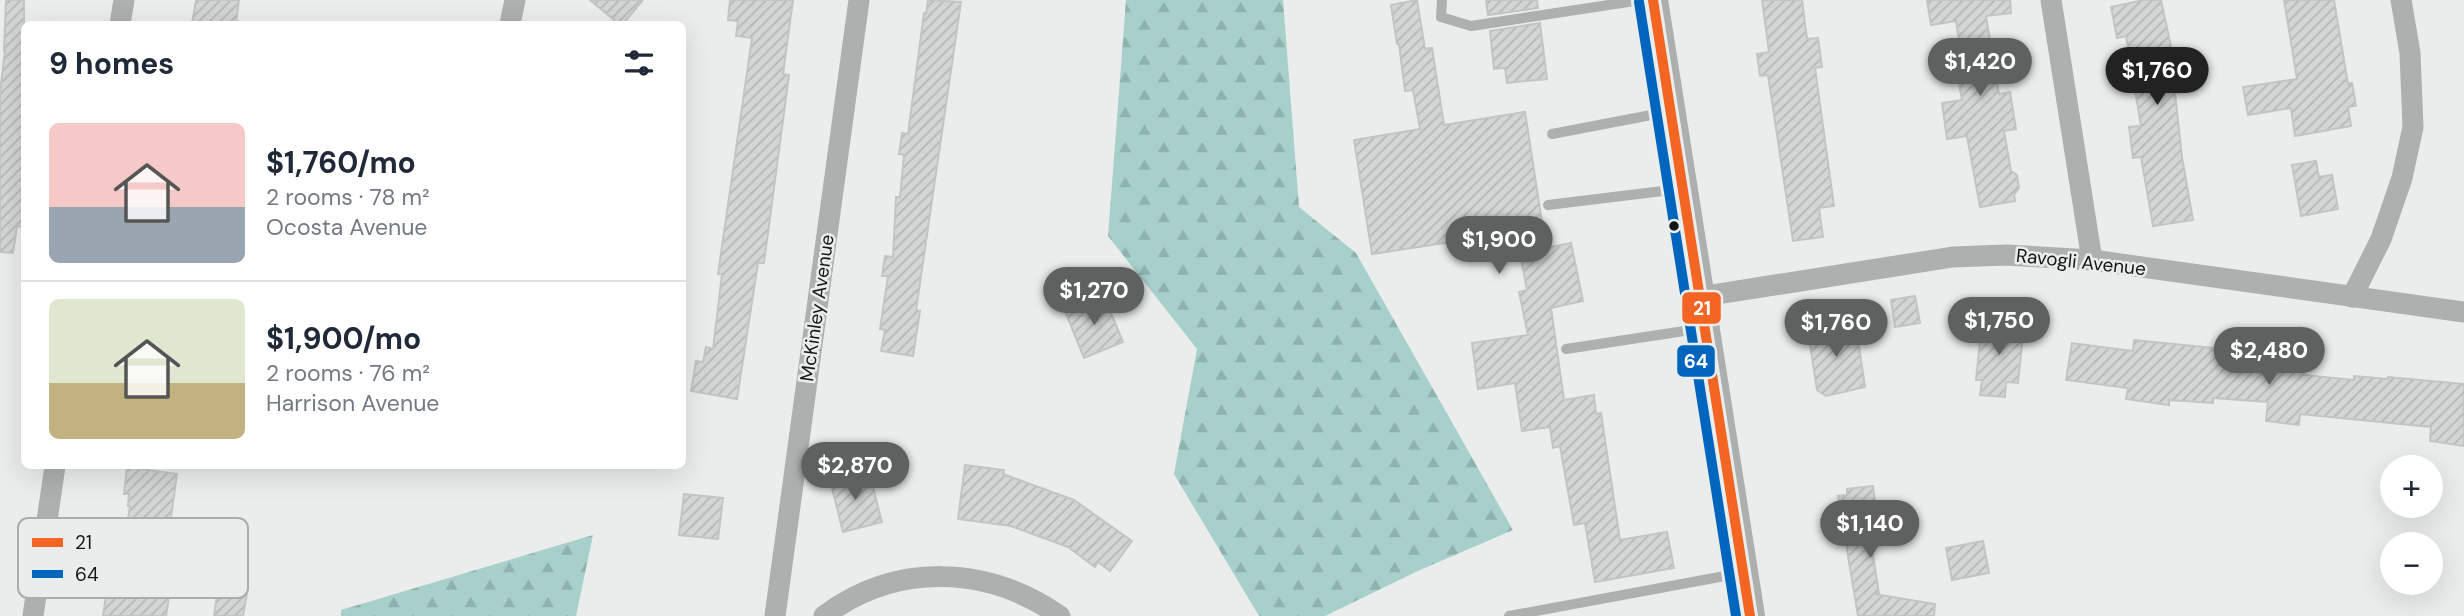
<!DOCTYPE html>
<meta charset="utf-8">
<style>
body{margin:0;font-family:"DM Sans",sans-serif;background:#f6f6f7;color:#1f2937;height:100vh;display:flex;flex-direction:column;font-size:26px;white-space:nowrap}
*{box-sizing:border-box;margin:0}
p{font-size:23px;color:#747a83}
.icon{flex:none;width:38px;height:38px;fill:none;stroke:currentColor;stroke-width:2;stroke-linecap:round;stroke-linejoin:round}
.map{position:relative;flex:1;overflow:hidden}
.panel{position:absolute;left:21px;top:21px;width:665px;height:448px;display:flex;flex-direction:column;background:#fff;border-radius:10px;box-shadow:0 7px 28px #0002}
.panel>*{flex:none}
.fabs{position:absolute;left:2380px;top:455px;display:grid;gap:14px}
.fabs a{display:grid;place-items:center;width:63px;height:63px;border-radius:50%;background:#fff;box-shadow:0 7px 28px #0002;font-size:35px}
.price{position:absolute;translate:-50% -60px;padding:0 16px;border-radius:24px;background:#5f6160;color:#fff;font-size:23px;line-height:46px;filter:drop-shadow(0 2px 4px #0008)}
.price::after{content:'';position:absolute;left:50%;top:42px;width:21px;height:16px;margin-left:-10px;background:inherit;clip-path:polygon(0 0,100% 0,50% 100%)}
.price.selected{background:#222;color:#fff}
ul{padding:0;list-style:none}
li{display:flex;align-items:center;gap:21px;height:175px;padding:0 28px}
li+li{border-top:2px solid #e0e1e3}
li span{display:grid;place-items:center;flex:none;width:196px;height:140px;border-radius:10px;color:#555}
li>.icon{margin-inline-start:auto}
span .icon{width:84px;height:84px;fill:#fffc;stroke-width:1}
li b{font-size:30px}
h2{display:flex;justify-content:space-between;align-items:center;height:84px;padding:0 28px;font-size:30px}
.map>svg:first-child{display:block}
.forest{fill:url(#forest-firs)}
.building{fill:url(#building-hatch);stroke:#c3c5c5;stroke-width:2}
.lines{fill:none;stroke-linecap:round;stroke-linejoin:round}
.lane{stroke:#aeafaf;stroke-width:10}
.street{stroke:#aeafaf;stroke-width:21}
.secondary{stroke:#adaeae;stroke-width:30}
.bus-1-casing{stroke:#e9eeed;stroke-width:16}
.bus-2-casing{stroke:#e9eeed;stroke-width:16}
.bus-1{stroke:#f26522;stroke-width:10}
.bus-2{stroke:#0065bd;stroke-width:10}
.bus-dot{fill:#141615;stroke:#e9eeed;stroke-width:2.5}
.labels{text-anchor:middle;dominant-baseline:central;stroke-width:5;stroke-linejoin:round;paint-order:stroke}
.street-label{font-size:19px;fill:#141615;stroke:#e9eeed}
.key{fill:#e9eeed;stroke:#a9adac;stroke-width:2}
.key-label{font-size:19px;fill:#141615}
.line-badge{stroke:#e9eeed;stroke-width:2.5}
.badge-label{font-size:19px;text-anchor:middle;font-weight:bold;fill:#fff}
</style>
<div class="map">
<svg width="2464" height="616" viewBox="0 0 2464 616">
<defs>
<pattern id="forest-firs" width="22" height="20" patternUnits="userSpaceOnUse" patternTransform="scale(1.75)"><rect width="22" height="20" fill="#a7d0cd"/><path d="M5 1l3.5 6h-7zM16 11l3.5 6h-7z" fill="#8fb2af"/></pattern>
<pattern id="building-hatch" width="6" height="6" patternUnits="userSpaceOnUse" patternTransform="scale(1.75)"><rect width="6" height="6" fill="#d3d6d5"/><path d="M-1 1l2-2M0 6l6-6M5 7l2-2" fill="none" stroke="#b4b7b6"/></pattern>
</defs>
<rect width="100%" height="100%" fill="#eaedec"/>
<g class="forest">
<polygon points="1126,0 1283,0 1299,207 1356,253 1513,530 1420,570 1325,616 1259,616 1174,474 1197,349 1108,236"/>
<polygon points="593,535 576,616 341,616 341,610"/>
</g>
<g class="building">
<polygon points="6,0 24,0 24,173 21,195 24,195 24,211 22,227 17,226 13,253 0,252 0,93 5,51 4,51"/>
<polygon points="196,0 239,0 236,24 192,24"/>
<polygon points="590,0 643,0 623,24 619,24"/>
<polygon points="730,0 793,0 783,74 789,75 764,263 758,263 737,399 691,391 696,361 703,362 706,347 713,349 722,274 718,274 752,38 736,36 738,21 728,20"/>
<polygon points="928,0 961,2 916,310 920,311 913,356 881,351 885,330 880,329 888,276 882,276 885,256 893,257 896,197 900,197 904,155 899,154 902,133 908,134 924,13 926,14"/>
<polygon points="1417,0 1425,49 1432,48 1444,125 1525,112 1546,248 1571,243 1583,301 1551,308 1564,400 1594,395 1596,414 1601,413 1620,540 1667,532 1674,568 1595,582 1585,523 1574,525 1560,446 1553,448 1550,427 1522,431 1515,383 1478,389 1472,343 1528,335 1519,292 1527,290 1516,232 1372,254 1354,140 1420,129 1413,90 1405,91 1399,44 1397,44 1391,5"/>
<polygon points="1486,0 1537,0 1538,8 1488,15"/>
<polygon points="1762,0 1802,0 1807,39 1818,38 1822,67 1815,68 1834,206 1819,208 1823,237 1793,241 1768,75 1760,76 1757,54 1769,52"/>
<polygon points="1927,0 2010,0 2011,13 1986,16 1999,94 2010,92 2016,129 2004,131 2011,171 2017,175 2019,188 2014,195 2015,201 1980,207 1967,136 1947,139 1942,103 1962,100 1956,66 1963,65 1956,21 1931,25"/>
<polygon points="2144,0 2161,0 2173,56 2187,54 2193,90 2175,93 2182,157 2193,220 2153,226 2141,157 2133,158 2129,127 2141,126 2126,36 2117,38 2111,7"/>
<polygon points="2284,0 2334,0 2348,84 2352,83 2356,106 2348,107 2351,126 2295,136 2291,108 2248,115 2243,87 2297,79"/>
<polygon points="1540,23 1547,79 1507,83 1505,68 1494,69 1490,31"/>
<polygon points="2316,161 2319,177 2332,175 2338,209 2301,216 2292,165"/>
<polygon points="1104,296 1123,342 1084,358 1065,311"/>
<polygon points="1915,296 1920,323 1895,327 1891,300"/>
<polygon points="1850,321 1852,333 1857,332 1865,387 1826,396 1817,390 1809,338 1813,337 1811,327"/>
<polygon points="1982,321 2024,326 2018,383 2006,382 2005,397 1980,395 1982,380 1976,380"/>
<polygon points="2134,340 2233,350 2233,361 2246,362 2246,365 2305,372 2304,375 2354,380 2354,376 2388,379 2388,377 2464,384 2464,446 2430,441 2431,427 2300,414 2299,425 2266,421 2268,402 2213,398 2213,403 2169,400 2169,405 2126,399 2128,388 2066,380 2072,343 2133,351"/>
<polygon points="965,465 1004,470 1003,474 1074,500 1132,541 1110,571 1098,562 1095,567 1068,547 1011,526 958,519"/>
<polygon points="127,467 177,474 168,539 178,541 166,616 103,616 107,589 117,590 130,506 128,506 129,494 124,494"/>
<polygon points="865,471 869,488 873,487 882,522 843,532 830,480"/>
<polygon points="1873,486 1877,517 1867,519 1879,593 1875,594 1935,604 1934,616 1858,616 1838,496 1847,495 1847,489"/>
<polygon points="684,494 723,498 718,539 679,535"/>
<polygon points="1983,541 1989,573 1952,580 1946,548"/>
<polygon points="218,588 247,593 243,616 214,616"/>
</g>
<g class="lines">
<g class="lane">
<polyline points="1442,0 1441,17 1471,26 1641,0"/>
<polyline points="1552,134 1667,112"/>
<polyline points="1548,205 1679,189"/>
<polyline points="1566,349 1704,328"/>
<polyline points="1509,616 1741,573"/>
</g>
<g class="street">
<polyline points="2051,0 2092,260"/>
<polyline points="120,24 124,0"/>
<polyline points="510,24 515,0"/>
<polyline points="1699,297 1953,257 2006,255 2092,260 2464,312"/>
<polyline points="2352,297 2381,239 2402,178 2413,127 2410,53 2401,0"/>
<polyline points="33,616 55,466"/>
<polyline points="775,616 859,0"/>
<path d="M824 616C896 562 987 565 1060 616"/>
</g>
<polyline class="secondary" points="1653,0 1750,616"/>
<g class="bus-1-casing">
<polyline id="bus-1" points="1653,0 1750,616"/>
</g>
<g class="bus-2-casing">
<polyline id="bus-2" points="1639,2 1736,616"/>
</g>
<use href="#bus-1" class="bus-1"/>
<use href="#bus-2" class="bus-2"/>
</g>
<circle class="bus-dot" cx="1674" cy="226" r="6"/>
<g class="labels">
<g class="street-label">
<text transform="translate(2081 262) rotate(6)">Ravogli Avenue</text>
<text transform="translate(817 308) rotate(-82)">McKinley Avenue</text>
</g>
</g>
<rect x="18" y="518" width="230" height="80" rx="10" class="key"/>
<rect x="32" y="538" width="31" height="9" fill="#f26522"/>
<rect x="32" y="570" width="31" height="8" fill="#0065bd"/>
<g class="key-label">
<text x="75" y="549">21</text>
<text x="75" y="581">64</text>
</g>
<g class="line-badge">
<rect x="1681" y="291" width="41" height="34" rx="7" fill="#f26522"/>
<rect x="1676" y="344" width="40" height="34" rx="7" fill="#0065bd"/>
</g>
<g class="badge-label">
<text x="1702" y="315">21</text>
<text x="1696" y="368">64</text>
</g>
</svg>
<div class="fabs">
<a>+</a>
<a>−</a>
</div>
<b class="price" style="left:1980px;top:98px">$1,420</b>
<b class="price selected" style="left:2157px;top:107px">$1,760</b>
<b class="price" style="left:1499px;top:276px">$1,900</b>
<b class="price" style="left:1094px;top:327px">$1,270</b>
<b class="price" style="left:1999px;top:357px">$1,750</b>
<b class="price" style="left:1836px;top:359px">$1,760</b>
<b class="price" style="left:2269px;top:387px">$2,480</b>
<b class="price" style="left:855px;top:502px">$2,870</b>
<b class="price" style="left:1870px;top:560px">$1,140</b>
<section class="panel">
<h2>9 homes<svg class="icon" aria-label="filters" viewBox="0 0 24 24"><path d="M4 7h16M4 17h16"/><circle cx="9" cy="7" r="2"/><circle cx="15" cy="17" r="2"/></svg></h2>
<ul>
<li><span style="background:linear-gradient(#f6c9c9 60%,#9aa5b1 0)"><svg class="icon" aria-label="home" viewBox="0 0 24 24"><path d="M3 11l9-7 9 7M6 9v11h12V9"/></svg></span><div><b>$1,760/mo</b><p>2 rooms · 78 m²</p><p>Ocosta Avenue</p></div></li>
<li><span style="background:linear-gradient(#dfe7d0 60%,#c2b280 0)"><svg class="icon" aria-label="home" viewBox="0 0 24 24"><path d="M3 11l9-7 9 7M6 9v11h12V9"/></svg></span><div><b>$1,900/mo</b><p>2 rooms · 76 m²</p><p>Harrison Avenue</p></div></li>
</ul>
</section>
</div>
